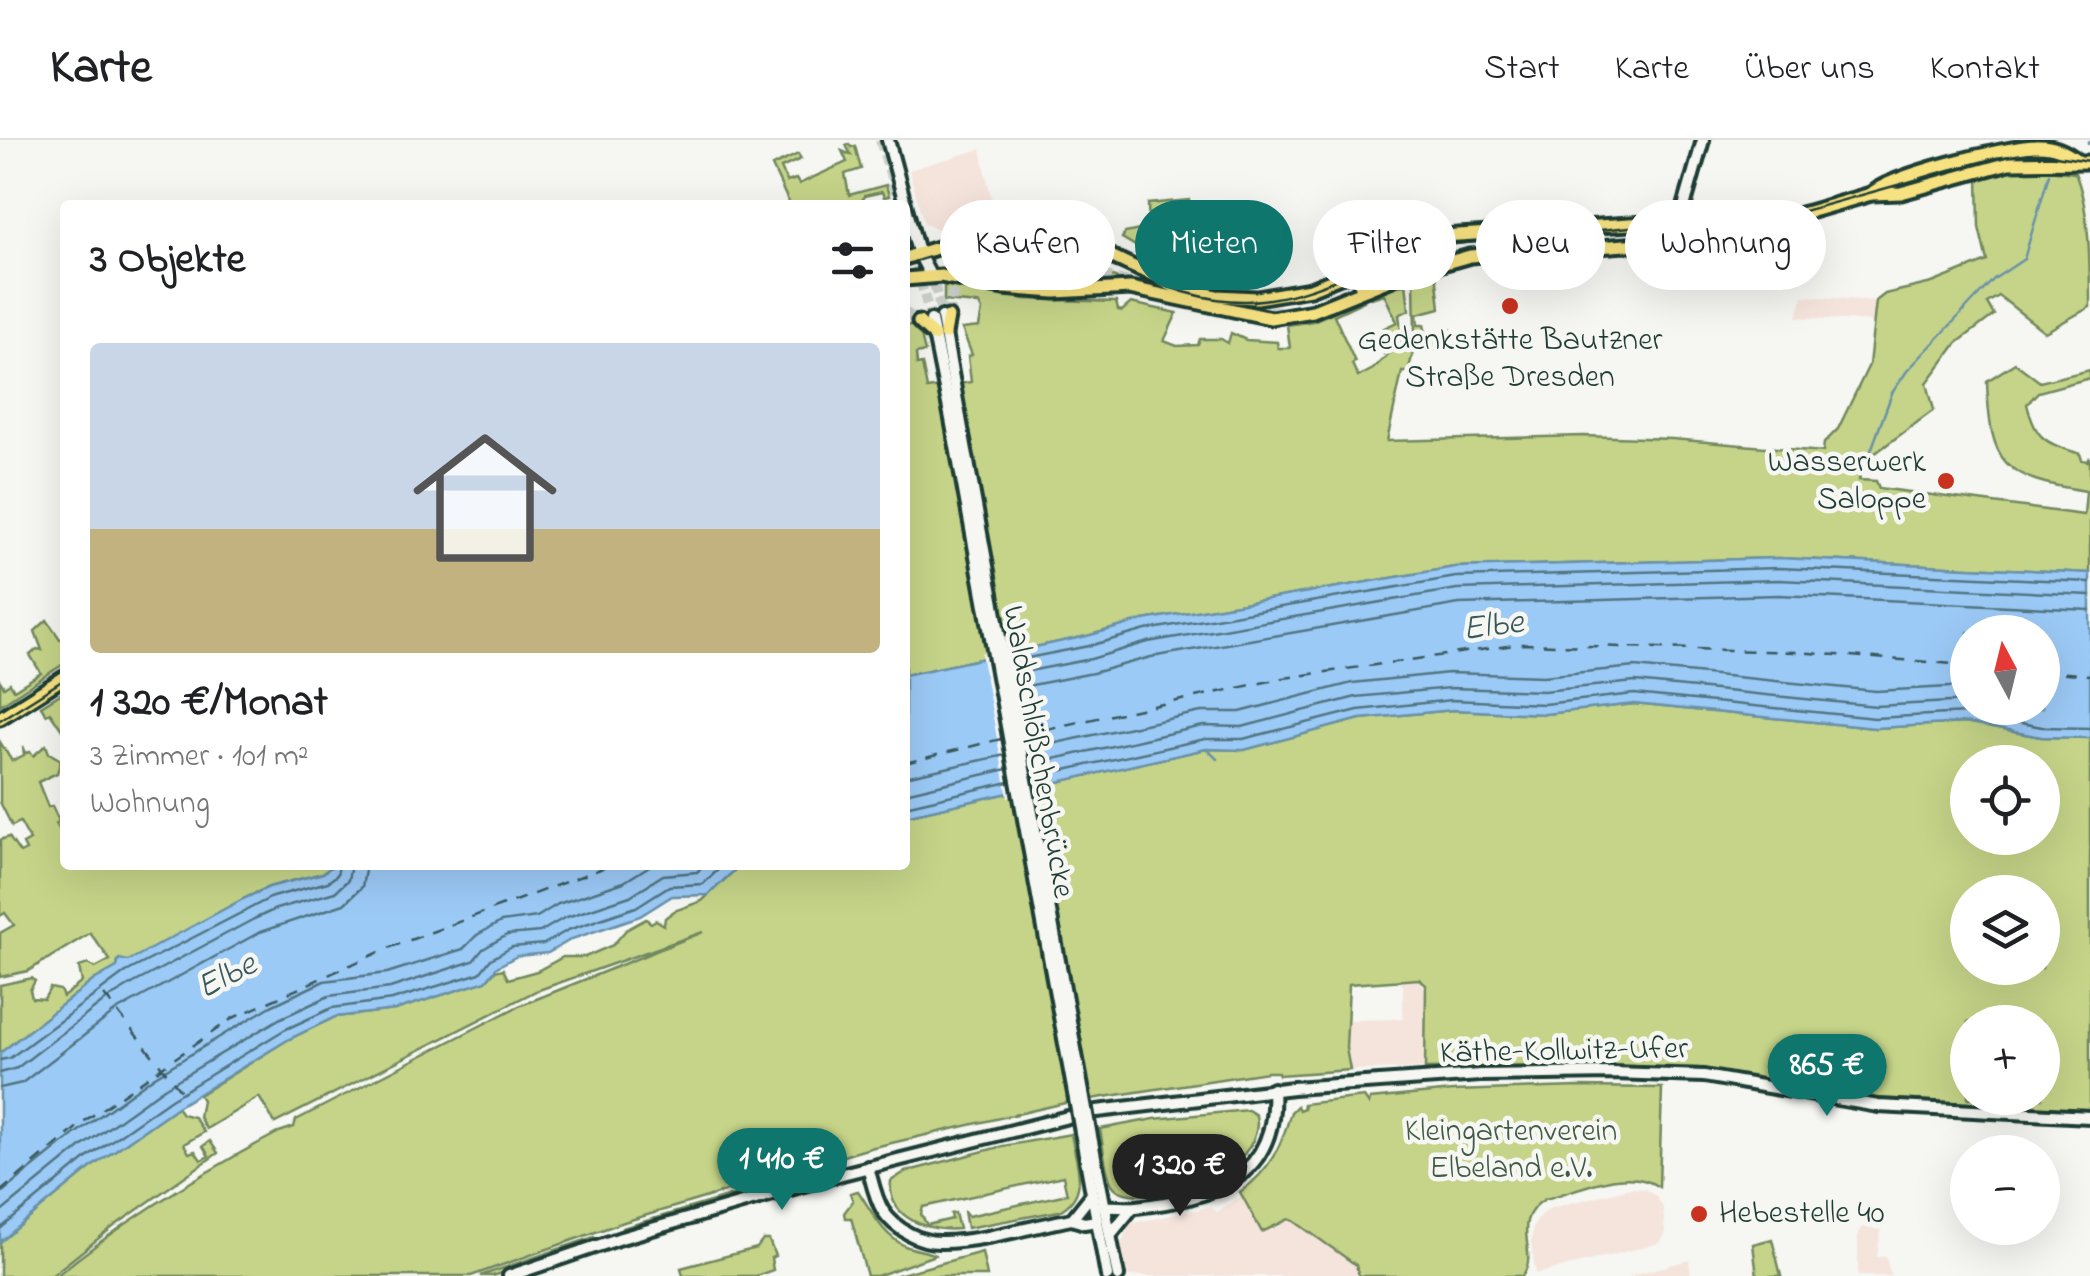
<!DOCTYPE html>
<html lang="de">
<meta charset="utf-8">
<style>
body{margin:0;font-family:"Indie Flower",sans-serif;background:#f6f6f6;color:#202124;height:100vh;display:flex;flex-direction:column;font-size:38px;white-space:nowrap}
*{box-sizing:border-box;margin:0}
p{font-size:32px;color:#757577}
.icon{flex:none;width:55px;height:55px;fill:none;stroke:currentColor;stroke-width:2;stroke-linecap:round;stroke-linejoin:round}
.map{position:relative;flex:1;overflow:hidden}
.sheet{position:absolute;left:60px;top:60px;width:850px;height:670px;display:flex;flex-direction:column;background:#fff;border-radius:10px;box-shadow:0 10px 40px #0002}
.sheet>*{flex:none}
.hud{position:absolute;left:940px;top:60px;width:950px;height:90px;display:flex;gap:20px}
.needle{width:65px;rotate:353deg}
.buttons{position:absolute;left:1950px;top:475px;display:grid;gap:20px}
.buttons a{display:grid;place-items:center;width:110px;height:110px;border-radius:50%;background:#fff;box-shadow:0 10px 40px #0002;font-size:50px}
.price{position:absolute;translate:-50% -85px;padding:0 22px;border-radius:35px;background:#0f766e;color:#fff;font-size:32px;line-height:65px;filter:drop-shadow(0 2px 5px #0008)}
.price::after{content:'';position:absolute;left:50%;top:60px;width:30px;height:22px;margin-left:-15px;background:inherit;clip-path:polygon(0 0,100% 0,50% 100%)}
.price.selected{background:#222;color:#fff}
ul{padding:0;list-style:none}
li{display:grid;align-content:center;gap:20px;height:530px;padding:0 30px}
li+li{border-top:2px solid #e0e0e0}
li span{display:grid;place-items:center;height:310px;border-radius:10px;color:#555}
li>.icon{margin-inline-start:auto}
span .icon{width:180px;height:180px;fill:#fffc;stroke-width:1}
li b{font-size:42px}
h2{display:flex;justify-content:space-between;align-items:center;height:120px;padding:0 30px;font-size:42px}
.pill{padding:0 35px;border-radius:45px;background:#fff;box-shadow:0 10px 40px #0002;font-size:35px;line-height:90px}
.pill.selected{background:#0f766e;color:#fff}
header{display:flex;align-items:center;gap:60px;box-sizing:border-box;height:140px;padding:0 50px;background:#fff;border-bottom:2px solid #e0e0e0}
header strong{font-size:48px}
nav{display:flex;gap:55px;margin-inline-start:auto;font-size:35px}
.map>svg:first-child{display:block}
.built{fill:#f5e4dc}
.green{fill:#c5d488;stroke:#72885e;stroke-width:2.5;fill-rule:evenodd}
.water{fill:#9ccaf7;stroke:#6a92a9;stroke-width:2.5;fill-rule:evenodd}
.pier{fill:#f6f6f2}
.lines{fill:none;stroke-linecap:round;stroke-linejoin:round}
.shore{stroke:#517582;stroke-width:2.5}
.stream{stroke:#6a92a9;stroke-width:2.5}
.ferry{stroke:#38595b;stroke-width:2.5;stroke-dasharray:12 10;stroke-linecap:butt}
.secondary-tunnel{stroke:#cbd1cc;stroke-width:10;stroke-dasharray:10 5;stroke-linecap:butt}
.primary-tunnel{stroke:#cbd1cc;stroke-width:11;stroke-dasharray:11 5.5;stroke-linecap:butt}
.secondary-casing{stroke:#1f3d34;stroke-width:18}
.primary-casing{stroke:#1f3d34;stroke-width:19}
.secondary{stroke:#f6f6f2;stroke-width:10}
.primary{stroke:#f7e281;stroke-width:11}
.tram{stroke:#1f3d34;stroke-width:2.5}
.secondary-bridge-casing{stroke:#1f3d34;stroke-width:18;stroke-linecap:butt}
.secondary-bridge{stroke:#f6f6f2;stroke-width:10}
.poi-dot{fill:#c8321e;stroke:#f6f6f2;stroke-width:4}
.labels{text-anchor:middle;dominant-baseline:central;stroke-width:9;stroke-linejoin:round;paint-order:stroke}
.poi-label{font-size:32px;fill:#1f3d34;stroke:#f6f6f2}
.street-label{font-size:32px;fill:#1f3d34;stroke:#f6f6f2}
.park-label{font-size:32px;fill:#405b45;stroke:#f6f6f2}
.water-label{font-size:35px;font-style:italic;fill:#38595b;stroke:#f6f6f2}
</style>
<header>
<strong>Karte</strong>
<nav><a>Start</a><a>Karte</a><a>Über uns</a><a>Kontakt</a></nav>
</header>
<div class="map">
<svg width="2090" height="1136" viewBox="0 0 2090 1136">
<rect width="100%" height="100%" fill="#f6f6f2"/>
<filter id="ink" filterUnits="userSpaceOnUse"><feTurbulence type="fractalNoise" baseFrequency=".01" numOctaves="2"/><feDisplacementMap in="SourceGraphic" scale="20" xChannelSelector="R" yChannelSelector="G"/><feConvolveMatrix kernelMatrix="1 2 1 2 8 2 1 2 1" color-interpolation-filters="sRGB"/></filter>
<g filter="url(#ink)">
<g class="built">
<polygon points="981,9 995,76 936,89 924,83 909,30"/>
<polygon points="1803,156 1876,161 1873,182 1797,177"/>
<polygon points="1419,839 1428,853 1425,929 1350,930 1346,908 1348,880 1403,879 1403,846 1400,842"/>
<polygon points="1631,1048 1645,1049 1656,1056 1663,1068 1665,1095 1660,1103 1536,1134 1531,1103 1533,1087 1540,1076 1551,1068"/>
<polygon points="1242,1055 1262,1091 1289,1079 1294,1081 1357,1125 1359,1136 1127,1136 1121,1105 1129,1084 1210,1067 1217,1072"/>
<polygon points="1862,1087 1881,1090 1877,1117 1886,1117 1891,1136 1858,1136 1858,1093"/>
<polygon points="1689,1120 1691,1136 1627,1136 1663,1127"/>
</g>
<g class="green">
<polygon points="849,4 851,7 855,6 861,29 845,34 849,55 886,45 889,56 884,57 882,52 864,56 861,65 790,65 772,26 798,14 801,19 781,28 787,42 796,39 799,44 847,22 842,11 851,15 846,5"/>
<path d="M2019 27 2075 33C2090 68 2090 126 2090 167L2045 192 1999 156 1987 163 1994 175 1957 203 1927 243 1934 270 1874 314 1864 316 1859 340 1876 341 1879 348 2084 375 2086 351C2003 338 1990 326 1987 241L2015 223 2040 242 2090 230V238L2038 252 2027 264C2036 301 2045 302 2080 314L2082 320 2088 321 2090 317V433L1779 418 1455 427 1144 480 1087 496 905 535V187L913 183 920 192 925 212 916 214 917 225 922 224 927 249 971 242 968 216 972 215 962 189 979 187 982 170 979 164 944 161V145L1025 159 1116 162 1118 170 1122 171 1131 163 1177 173 1164 201 1177 206 1198 205 1200 199H1221L1228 203 1231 193 1246 200 1277 202 1278 208H1290L1287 185 1313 181 1363 159 1364 161 1334 175 1355 222 1352 224 1358 237 1373 229 1409 194H1415L1414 140 1436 133 1440 168 1417 174 1418 185H1424L1427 197 1451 190 1452 205 1414 209 1408 232H1402L1387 301 1584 296 1672 299 1823 312 1824 303 1838 289 1869 225 1876 161 1885 154 1932 143 1987 121 1979 87 1978 36Z"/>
<polygon points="1189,60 1194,90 1183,138 1139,114 1137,107 1122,98 1125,93 1149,88 1148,64"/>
<path d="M1057 117C1083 122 1104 131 1125 143L1132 140 1139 143 1062 149 1050 139 1052 121Z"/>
<polygon points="1036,119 1035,148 945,132 953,123"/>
<polygon points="1406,142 1409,170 1399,175 1401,189 1399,192 1405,195 1384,213 1384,205 1390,200 1384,188 1397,182 1384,154 1371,158 1370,156"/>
<polygon points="47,480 60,499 65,499 65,523 0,565 0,541 4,547 10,543 14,550 41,533 30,515 37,509 42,510 35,491"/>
<polygon points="65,551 65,592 64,593 50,572 46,574 41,566"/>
<path d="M1634 564 1875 588 1965 583 2041 597 2090 598V970L1875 958 1698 928 1588 926 1425 929 1426 845 1419 839 1349 844 1346 908 1350 930 1279 935 1278 932H1267L1065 963 870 1008 624 1082 471 1136H56C126 1079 200 1034 279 992L294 987 296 980 519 866 703 792 536 851 275 983 259 957 206 989 199 977 202 960 199 955 289 899 335 877 395 870 486 841 495 831 503 829 508 839 537 831 563 817H585L613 805 626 790 646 779 651 783 656 780 664 785 665 778 674 771 702 761 740 725H905V676L1206 609 1244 610 1360 579 1453 570 1545 574ZM1968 622H2042V698H1968ZM1968 752H2042V828H1968ZM1968 882H2042V958H1968Z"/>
<polygon points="0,602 12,621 24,615 23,606 26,613 30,612 33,616 46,605 49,613 61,620 57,633 38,642 48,667 52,666 59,681 56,684 60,690 65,687 65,725 334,725 323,733 269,747 243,759 128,822 118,821 117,827 94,840 0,913 0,845 32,838 35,841 30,850 32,858 44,859 50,848 60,850 63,857 82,842 79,827 88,824 95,828 110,820 90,793 28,831 0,837 0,793 14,785 5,773 0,776 0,700 9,697 20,713 26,710 23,704 30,700 20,682 12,686 0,662"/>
<path d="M1579 947 1662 948 1659 1047C1627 1025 1580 1050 1545 1059 1507 1082 1541 1113 1522 1136H1359L1356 1125 1294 1081 1289 1079 1262 1092 1240 1052C1269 1032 1282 1005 1291 972L1297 966 1299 970 1304 968 1303 964 1364 957 1369 964 1370 959 1453 951Z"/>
<polygon points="177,967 182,974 194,977 204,992 184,1004 189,1013 195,1011 201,1020 209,1016 203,1006 210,1001 218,1013 113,1087 51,1136 0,1136 0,1102 94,1025"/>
<path d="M1248 970 1256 975C1262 1001 1238 1023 1217 1037L1216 1022 1219 1021 1221 1027 1229 1025 1226 1007 1122 1025 1124 1037H1129L1130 1042 1203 1030V1024L1207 1025 1210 1040C1190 1047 1122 1068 1111 1042 1105 1030 1103 1005 1100 989L1154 979Z"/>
<path d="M1071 994C1076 1023 1091 1054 1059 1071L967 1088 964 1071 968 1076 1067 1054 1063 1036 923 1067 921 1074 927 1085 952 1079 951 1074 955 1073 959 1089C929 1092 887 1079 891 1041L905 1032 1003 1006Z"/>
<polygon points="834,1025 835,1028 623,1092 622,1088"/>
<path d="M858 1051C872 1071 881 1094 905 1106 915 1110 927 1111 935 1115L877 1136H867L851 1078H845L844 1073 853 1061 850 1053Z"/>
<polygon points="594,1097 595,1102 493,1136 480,1136"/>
<polygon points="1772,1099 1781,1136 1757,1136 1753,1104"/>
<polygon points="763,1100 769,1100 775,1116 771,1118 773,1130 756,1136 683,1136 681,1128 757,1108"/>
<polygon points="982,1112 987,1136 894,1136"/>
</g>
<g class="water">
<path d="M1779 418 2090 433V598L2041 597 1965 583 1875 588 1634 564 1545 574 1453 570 1360 579 1244 610 1206 609 905 676V535L1087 496 1144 480 1455 427ZM1968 492H2042V568H1968Z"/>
<polygon points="334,725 740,725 708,755 672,756 640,776 572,799 548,813 517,816 497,827 486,841 395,870 335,877 289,899 177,967 94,1025 0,1102 0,913 94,840 117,827 119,819 128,821 243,759 269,747 323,733"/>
</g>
<polygon class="pier" points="1013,506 1040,650 1008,657 981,513"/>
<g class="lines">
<g class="shore">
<polyline points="1012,521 1089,506 1146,490 1456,437 1779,428 2090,442"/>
<polyline points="1014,534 1091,519 1148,502 1457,449 1779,440 2090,455"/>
<polyline points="1017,548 1093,533 1151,517 1459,464 1779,455 2090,470"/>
<polyline points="1028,609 1201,572 1240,572 1352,543 1449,533 1543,536 1635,527 1876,551 1968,546"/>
<polyline points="1031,624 1203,586 1242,587 1356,557 1450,548 1543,551 1635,542 1876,566 1968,561"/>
<polyline points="905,637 1005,615"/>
<polyline points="1033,637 1205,599 1243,599 1358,570 1452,560 1544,564 1634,554 1875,578 1966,573 2042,587 2090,588"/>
<polyline points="905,653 1007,629"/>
<polyline points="905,666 1009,642"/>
<polyline points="0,920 10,918 126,832 272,757 328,742 337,735 339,725"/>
<polyline points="0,933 17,928 107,859 132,844 254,779 276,769 335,752 348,740 351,725"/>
<polyline points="0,948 22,943 116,871 260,792 344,764 362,747 366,725"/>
<polyline points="0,1054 72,996 155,936 271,866 324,841 387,833 463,809 477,795 501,782 537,777 558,764 624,742 651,725"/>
<polyline points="0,1073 81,1007 164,948 279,879 329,856 390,848 473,821 483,809 507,795 540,792 564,778 630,756 663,735 697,732 704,725"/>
<polyline points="0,1089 88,1017 171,959 284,890 332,868 392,860 480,833 491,819 512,807 544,804 568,790 636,767 669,746 703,744 723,725"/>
</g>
<g class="stream">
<polyline points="2088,3 2090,1"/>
<polyline points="1869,316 1892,253 1907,231 1994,139 2024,119 2049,34"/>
<polyline points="1207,609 1217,619"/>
</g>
<g class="ferry">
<polyline points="2042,531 2090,535"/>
<polyline points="1023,594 1284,538 1522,504 1796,512 1968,525"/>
<polyline points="905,623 1005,598"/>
<polyline points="104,855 181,951"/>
<polyline points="0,1052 86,980 233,878 386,809 611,725"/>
</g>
<g class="secondary-tunnel">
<polyline points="880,0 899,65"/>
<polyline points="905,83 931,180"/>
<polyline points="931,130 942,177"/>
</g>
<g class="primary-tunnel">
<polyline points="1253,172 1280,171"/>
<polyline points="905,173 919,182"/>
<polyline points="948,177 952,156 958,144 984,132 1079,129 1148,148"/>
</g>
<g class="secondary-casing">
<g id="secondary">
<polyline points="888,0 918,112 930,135"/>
<polyline points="1683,100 1684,67 1703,0"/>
<polyline points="942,177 960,278"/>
<polyline points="931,180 951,279"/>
<polyline points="1097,971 1293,948 1480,935 1612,933 1704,936 1878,966 2090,977"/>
<polyline points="1090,991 1118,1136"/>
<polyline points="1081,992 1107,1136"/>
<path d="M868 1027C872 1041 875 1058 883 1071 895 1089 920 1103 942 1102 981 1102 1033 1086 1072 1079L1084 1083 1097 1081"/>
<path d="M1104 1067C1115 1066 1125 1068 1136 1067 1211 1059 1279 1039 1273 949"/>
<polyline points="1072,1079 1092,1054"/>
<polyline points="1110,1095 1132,1068"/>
<polyline points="509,1136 621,1098 842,1034 1068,977"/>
</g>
</g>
<g class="primary-casing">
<g id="primary">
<path d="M1871 54C1890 35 2005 7 2035 6 2053 5 2065 11 2078 21"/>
<polyline points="905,118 975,96 1039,94 1092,107 1178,148 1216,156 1257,158 1310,149 1443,96 1661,82 1716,87 1767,84 1871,54 1901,53 2009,23 2090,22"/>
<polyline points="905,139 941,136 1003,148 1055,152 1130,148 1271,178 1313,171 1400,136 1470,116 1724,98 1753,93 1767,84"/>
<polyline points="1360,144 1417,123"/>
<polyline points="919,182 934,196"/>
<polyline points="945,194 948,177"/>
<polyline points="0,578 65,537"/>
</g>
</g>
<use href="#secondary" class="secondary"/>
<use href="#primary" class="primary"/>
<g class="tram">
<path d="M905 125C954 105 1042 102 1092 119 1143 136 1191 162 1246 161 1315 160 1369 118 1435 106L1661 84 1718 89 1746 87 1995 18 2034 13 2090 21"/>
<polyline points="0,580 65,539"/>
</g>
<g class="secondary-bridge-casing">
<g id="secondary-bridge">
<polyline points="960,278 1090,991"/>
<polyline points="951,279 1081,992"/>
</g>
</g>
<use href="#secondary-bridge" class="secondary-bridge"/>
</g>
</g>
<g class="poi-dot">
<circle cx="1510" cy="166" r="10"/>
<circle cx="1946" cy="341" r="10"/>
<circle cx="1699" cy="1074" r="10"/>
</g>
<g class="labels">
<g class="poi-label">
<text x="1510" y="201">Gedenkstätte Bautzner<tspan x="1510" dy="37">Straße Dresden</tspan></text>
<text x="1926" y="323" text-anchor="end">Wasserwerk<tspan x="1926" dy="37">Saloppe</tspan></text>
<text x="1719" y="1074" text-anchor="start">Hebestelle 40</text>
</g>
<g class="street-label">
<text transform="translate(1037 612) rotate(80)">Waldschlößchenbrücke</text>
<text transform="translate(1564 912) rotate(-1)">Käthe-Kollwitz-Ufer</text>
</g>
<g class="park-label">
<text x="1511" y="992">Kleingartenverein<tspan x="1511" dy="37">Elbeland e.V.</tspan></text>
</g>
<g class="water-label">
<text transform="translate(1493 487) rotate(-7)">Elbe</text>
<text transform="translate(227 837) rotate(-27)">Elbe</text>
</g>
</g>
</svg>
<div class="buttons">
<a><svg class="needle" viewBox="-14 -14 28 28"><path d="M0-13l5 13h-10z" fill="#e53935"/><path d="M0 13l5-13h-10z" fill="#757577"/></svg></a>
<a><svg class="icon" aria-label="locate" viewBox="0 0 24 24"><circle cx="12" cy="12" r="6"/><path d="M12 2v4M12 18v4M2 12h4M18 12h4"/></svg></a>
<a><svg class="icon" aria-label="layers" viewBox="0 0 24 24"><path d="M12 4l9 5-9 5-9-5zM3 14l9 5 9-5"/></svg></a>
<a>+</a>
<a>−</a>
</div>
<b class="price" style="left:1827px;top:979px">865 €</b>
<b class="price" style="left:782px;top:1073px">1 410 €</b>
<b class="price selected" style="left:1180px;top:1079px">1 320 €</b>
<div class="hud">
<a class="pill">Kaufen</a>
<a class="pill selected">Mieten</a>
<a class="pill">Filter</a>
<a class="pill">Neu</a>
<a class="pill">Wohnung</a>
</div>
<section class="sheet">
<h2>3 Objekte<svg class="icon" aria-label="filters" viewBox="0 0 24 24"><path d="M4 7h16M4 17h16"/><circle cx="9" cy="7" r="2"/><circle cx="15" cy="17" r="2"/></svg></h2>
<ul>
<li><span style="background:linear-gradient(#c9d6e8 60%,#c2b280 0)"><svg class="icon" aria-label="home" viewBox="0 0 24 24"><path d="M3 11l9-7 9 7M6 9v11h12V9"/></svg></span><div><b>1 320 €/Monat</b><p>3 Zimmer · 101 m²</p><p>Wohnung</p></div></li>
</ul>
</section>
</div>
